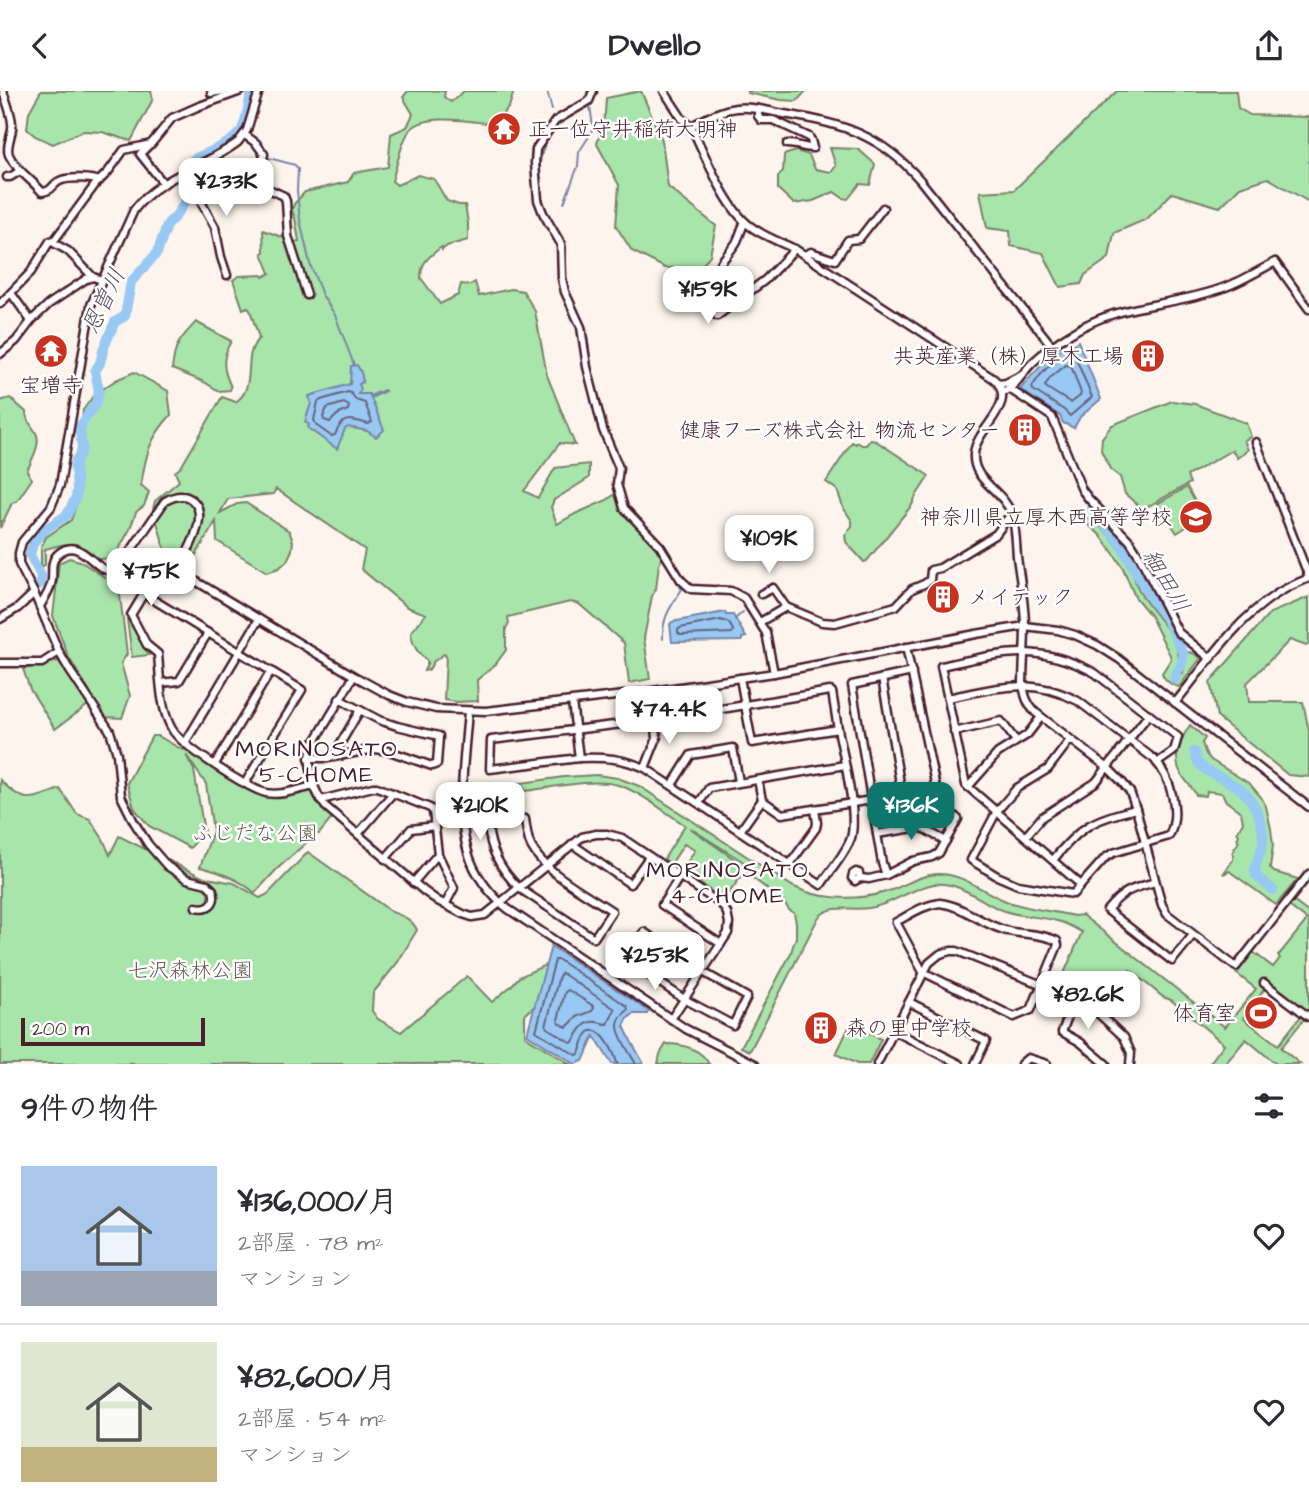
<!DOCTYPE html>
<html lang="ja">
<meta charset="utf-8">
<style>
body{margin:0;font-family:"Architects Daughter","Klee One",sans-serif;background:#f7f7f7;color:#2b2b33;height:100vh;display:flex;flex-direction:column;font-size:26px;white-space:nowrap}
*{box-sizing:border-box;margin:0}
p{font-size:23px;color:#7c7c81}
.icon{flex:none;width:38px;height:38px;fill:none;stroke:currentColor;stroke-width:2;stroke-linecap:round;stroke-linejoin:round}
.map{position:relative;height:973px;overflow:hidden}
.panel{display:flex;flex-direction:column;background:#fff;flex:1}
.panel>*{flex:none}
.scale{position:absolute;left:21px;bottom:18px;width:184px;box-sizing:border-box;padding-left:7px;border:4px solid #4a1f2b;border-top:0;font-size:19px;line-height:24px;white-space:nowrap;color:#4a1f2b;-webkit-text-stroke:5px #fff;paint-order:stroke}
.price{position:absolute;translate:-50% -60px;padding:0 16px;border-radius:14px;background:#fff;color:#222;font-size:23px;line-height:46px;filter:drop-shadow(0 2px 4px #0008)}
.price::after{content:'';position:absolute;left:50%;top:42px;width:21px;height:16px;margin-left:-10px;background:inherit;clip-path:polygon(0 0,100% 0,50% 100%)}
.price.current{background:#0f766e;color:#fff}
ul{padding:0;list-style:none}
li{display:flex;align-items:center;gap:21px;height:175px;padding:0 21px}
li+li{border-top:2px solid #e1e1e2}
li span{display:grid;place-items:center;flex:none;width:196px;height:140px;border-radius:0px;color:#555}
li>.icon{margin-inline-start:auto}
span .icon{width:84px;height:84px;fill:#fffc;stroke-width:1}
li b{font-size:30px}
h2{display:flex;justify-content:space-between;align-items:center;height:84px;padding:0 21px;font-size:30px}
header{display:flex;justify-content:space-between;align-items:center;height:91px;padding:0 21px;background:#fff;font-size:32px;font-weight:800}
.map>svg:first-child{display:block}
.green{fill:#a8e5ab;stroke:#79826b;stroke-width:2}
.water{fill:#98c8f4;stroke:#7984a4;stroke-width:2}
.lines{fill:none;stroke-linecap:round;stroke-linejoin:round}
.shore{stroke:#69637b;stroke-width:2}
.stream{stroke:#7984a4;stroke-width:2}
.river{stroke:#98c8f4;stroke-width:10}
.minor-casing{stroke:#4a1f2b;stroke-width:11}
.minor{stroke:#fff;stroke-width:6}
.labels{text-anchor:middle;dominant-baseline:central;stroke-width:5;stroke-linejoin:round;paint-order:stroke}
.poi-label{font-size:21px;fill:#4a1f2b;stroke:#fff;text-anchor:end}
.park-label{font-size:21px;fill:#665a51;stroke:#fff}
.water-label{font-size:23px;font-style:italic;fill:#615267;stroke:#fff}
.neighbourhood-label{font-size:23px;letter-spacing:2px;fill:#4a1f2b;stroke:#fff}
</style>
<header><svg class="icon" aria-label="back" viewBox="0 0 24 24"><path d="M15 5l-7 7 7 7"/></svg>Dwello<svg class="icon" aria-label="share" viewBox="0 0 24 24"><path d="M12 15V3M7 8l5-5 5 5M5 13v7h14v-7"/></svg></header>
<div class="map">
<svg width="1309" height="973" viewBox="0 0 1309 973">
<rect width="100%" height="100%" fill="#fdf5ed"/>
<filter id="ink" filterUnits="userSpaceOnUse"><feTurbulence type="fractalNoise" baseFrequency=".0143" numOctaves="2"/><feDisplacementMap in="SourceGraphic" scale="14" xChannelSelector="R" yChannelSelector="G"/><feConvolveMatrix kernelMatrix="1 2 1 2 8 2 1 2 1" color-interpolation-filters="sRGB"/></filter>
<g filter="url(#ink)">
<g class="green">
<polygon points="41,0 151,0 153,8 131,50 102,41 83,40 53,53 35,45 27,38 29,21"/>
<path d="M408 0H445L444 6 451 11 464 0H514L509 16 494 33C473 31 421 20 408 42 401 53 396 77 392 90L397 94 418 84 434 88 447 110 459 114H465L468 132V149L447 155 442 159V156L440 157C428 167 421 171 421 187L440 213 458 204 461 193 470 194 475 191 479 205 511 198 523 200 535 220 547 284 575 354 560 352 524 400 538 407 555 377 589 373V387L554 409 551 416 557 433 575 423 607 409 615 403 621 417 637 435 649 446 663 466 659 473 656 498 652 505 644 547 650 588 629 592 624 552 579 513 570 511 508 526 509 533 506 537V559L495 574 477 589 478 610 456 611 444 609 446 565 444 563 433 571 429 579 424 580 428 571C418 562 412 555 411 541L426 523 407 516 361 478 365 459 276 398 273 403 228 408 220 422 237 413 246 412 289 440 293 450 292 459 287 470 279 477 267 481 217 450 216 430 190 474 180 469 177 470 167 465 153 418 155 410 179 390 175 381 181 376 222 306 236 311C239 308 242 306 244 302 254 284 243 264 259 247L250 219 247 216 243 218 233 189 239 185 262 184 263 186 270 182 262 162 264 161 263 139 295 151 299 150 295 127 292 120 294 113 305 101 348 91 354 82 388 76 391 43 407 36 413 23 403 6Z"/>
<polygon points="641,0 662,49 668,96 716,135 710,164 702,175 665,177 632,160 616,135 619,94 597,53 605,22 606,7"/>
<polygon points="747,0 806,0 797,10 781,9 747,2"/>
<polygon points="1117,0 1236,0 1238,17 1250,24 1309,26 1309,111 1268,87 1240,96 1220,116 1172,102 1147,128 1114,142 1109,167 1085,184 1081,193 1060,196 1043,162 1011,155 1010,140 987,137 980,101 1014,99"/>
<polygon points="830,57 858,58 875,73 870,94 860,93 848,108 843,107 834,101 813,110 794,113 778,98 778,86 783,80 784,64 796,60 809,64 815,78 831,81 836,75"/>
<path d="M196 231 231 250C221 268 223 279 231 296L230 299 219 300 204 291 172 278C175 253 179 249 196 231Z"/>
<path d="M134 281 168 300 171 324C149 348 146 363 141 394L149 401 144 415 136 421 130 438 114 467 99 468C76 448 73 451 45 458V474L41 476V456L46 446 71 429 80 403 77 383 83 319 94 304 116 289Z"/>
<path d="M10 307 26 321C26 330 32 334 36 342 42 352 31 370 27 380L32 388 17 410 12 412 0 437V310Z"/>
<polygon points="1172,310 1195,313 1246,332 1251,346 1244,349 1248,359 1237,367 1232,359 1187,385 1190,392 1145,417 1140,416 1125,403 1120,386 1110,378 1101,359 1102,347 1112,334"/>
<polygon points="870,349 876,350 929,385 916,405 912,414 867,470 864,471 846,451 845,444 852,435 852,430 843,416 837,399 826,391 852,351 856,353 857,351 862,354 866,354"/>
<polygon points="1187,396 1203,425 1177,442 1157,413"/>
<path d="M1086 426C1107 436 1121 458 1131 478 1135 486 1136 496 1141 503 1153 524 1177 542 1179 568 1179 573 1177 579 1177 584L1183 582 1185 566 1189 561 1195 563 1201 567 1179 596C1172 595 1164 589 1162 582L1171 568 1170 564 1150 524 1135 506 1123 477 1114 463 1100 444 1083 429Z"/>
<polygon points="69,467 80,470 119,496 127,563 121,572 130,605 122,627 105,626 69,567 53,525 59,472"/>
<polygon points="1309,506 1309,553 1306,555 1290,549 1247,592 1249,611 1303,611 1309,640 1309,686 1288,684 1217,626 1210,591 1270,522"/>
<polygon points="131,526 143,554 149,564 132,566 127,528"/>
<polygon points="59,570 88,614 55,638 30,598 23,578"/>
<path d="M1190 634 1205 647 1202 652 1206 663 1211 669 1250 693 1261 706 1266 715 1271 738 1273 754 1270 777 1274 781 1298 788 1276 814 1229 780 1223 783 1233 769V760L1239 750 1237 748 1239 744 1237 741 1243 731 1241 721 1226 710 1222 702 1207 700 1206 705 1196 704C1192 696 1186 691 1182 684 1171 667 1180 649 1190 634Z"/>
<path d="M152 645H158L183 659 186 656 260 701 314 698 333 726 319 743H316L277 778 255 802C239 788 221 781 200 776L213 740 206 693 186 664 194 679 204 741 190 757 149 735 134 717 127 692Z"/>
<path d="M597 684 618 687 639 695 792 795C820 809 856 810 886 801 903 796 919 784 937 783 963 782 982 801 1006 810 1027 818 1052 820 1074 825L1082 824 1225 936 1256 898 1236 882 1253 861 1273 876 1280 867 1278 865 1307 829 1289 815 1293 810 1309 822V921H1306L1269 892 1243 927 1278 954 1301 925 1304 928 1281 957 1300 973H1276L1246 948 1225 973H1209L1224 953 1171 909 1163 906 1130 879 1100 917 1085 906 1059 894 1082 841C1074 837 1066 832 1057 830 1039 825 1017 826 999 818 979 809 958 790 934 793 911 797 892 814 869 817 851 820 830 812 818 827L750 960 741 956 790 864 796 846V832L794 822 789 819 784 811 746 782 750 775 690 737 747 777 724 809 682 780 695 759 684 753 671 773 664 768 685 734C666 722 639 700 618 694 593 687 551 697 525 700L524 697 497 701 487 700 486 697 564 686Z"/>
<path d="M0 689C25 714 29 709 60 698L77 723 90 728 103 748 110 764 119 745 202 786 234 792 260 807 268 803 308 761 392 821C403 825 412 828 417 839L398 871 373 902 372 920 378 928 401 941 467 885 492 911 511 895 519 886 556 869 593 938 539 911 525 924V945L570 973H0Z"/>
<polygon points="850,934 881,948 869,973 857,973 836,963"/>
<path d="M666 953C682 953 700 957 709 973H658L660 963Z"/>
</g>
<g class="water">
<path d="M1078 250 1101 308 1080 326 1074 337 1063 332 1060 325 1021 299V297C1034 281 1047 268 1064 256L1066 258Z"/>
<polygon points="357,274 361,281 363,291 359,293 361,298 358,303 369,303 370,305 384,299 385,300 371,307 384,339 376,346 367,340 348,336 345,338 337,358 308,337 309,334 305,331 311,312 309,305 350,293 351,275"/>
<polygon points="725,521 726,524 733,524 746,546 742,547 742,550 672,551 670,533 672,531"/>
<polygon points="551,855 649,920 647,923 634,923 628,927 624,935 631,950 644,973 612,973 594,945 583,970 575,973 527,943"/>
</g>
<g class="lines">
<g class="shore">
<path d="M1074 263 1092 306 1070 325 1064 319 1033 299 1032 296C1039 285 1050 271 1062 266 1066 264 1070 264 1074 263Z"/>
<polygon points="1066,274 1071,275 1081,302 1080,305 1071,312 1047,297 1045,295 1050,287"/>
<path d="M348 301 351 302 356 309 365 312 372 331 368 333C350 328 343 324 335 344L331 345 317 335 314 329 318 311 321 309Z"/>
<polygon points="344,312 349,315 348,319 337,324 330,331 324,329 323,326 327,317"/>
<polygon points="721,529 729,532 733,539 732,542 681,544 678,542 678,539 680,537"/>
<path d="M562 882 615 918 608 933C604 933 601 932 597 931 582 929 579 943 572 952L547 937 546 935 559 885Z"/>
<polygon points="568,899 592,914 594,917 592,920 577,926 567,936 559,932 558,929 565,901"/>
<path d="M617 973C616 964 601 933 589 941 584 945 581 957 579 963L576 964 536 940 555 869H559L627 915 628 919C624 922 618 928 618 934 617 944 631 964 636 973"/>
</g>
<g class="stream">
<polyline points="547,0 552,19"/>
<polyline points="587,0 588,2"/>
<polyline points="269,67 295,74 298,78 297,100 300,129 310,173 322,204 335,224 354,274"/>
<path d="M540 96C539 72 539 61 552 41"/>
<polyline points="564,112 578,75 579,61 590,44 593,36 590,15"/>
<polyline points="544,116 564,152 566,187 568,198 586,237 591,275 606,335 622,377"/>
<polyline points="735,528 743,521"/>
<path d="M663 548C662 525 671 516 682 498L680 496"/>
</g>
<g class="river">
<polyline points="1092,418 1118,449 1150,506 1165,526 1184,563 1181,575 1175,584 1175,589"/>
<path d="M40 493 41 485 30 464 33 453 38 446 47 437 67 424 76 406 77 398 75 376 76 369 80 363 82 357 80 341 81 334 96 312 99 300 95 280 100 272 104 256 115 231 125 225 131 191 157 162 168 132 175 126 185 111 191 91 194 68C209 61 232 53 242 39 244 34 246 27 247 22 249 15 251 8 250 0"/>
<path d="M1194 661C1195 662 1197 670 1198 671 1207 686 1238 688 1251 710 1259 721 1264 738 1263 752 1262 761 1252 777 1256 784 1260 789 1268 794 1273 799"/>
</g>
<g class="minor-casing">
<g id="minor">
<path d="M3 0C6 10 11 21 12 32 14 42 5 54 9 64 16 79 31 88 42 101 54 100 52 92 62 89 70 86 92 87 99 90"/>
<polyline points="593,0 589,10 555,30 536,58 535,72 538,109 543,122 561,153 562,188 565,201 581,236 587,276 603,339 619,377 617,393 624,417 660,455 681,489 691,498 731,500 744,507 766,542 774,582"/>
<path d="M664 0 683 29 691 35C705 64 725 116 750 135 763 145 780 151 795 158L994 288C1020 313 976 336 974 363 972 391 1003 398 1012 424 1016 437 1016 453 1017 466 1020 489 1025 513 1025 535 1025 555 1023 575 1023 594 1025 605 1027 613 1035 621L1108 677 1122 691 1130 701 1136 718 1162 814 1167 823 1236 876 1309 783"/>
<polyline points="211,2 224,0"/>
<path d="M758 18V25L761 29H773L809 46 811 49 813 57C804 57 797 53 787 53"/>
<path d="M691 35C706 28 719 19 736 17 751 15 769 20 784 23 842 32 881 44 920 89L1052 255"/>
<polyline points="245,44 256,52 264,63 259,86 262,95 284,105 286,110 288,145 307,204"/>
<polyline points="149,54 140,63 164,93"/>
<polyline points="197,75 196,102 215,136 221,166 227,184"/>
<polyline points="7,86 10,86 20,80"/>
<path d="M745 131C741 138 740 145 736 152 732 158 727 164 722 170 711 186 710 206 717 225L765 189 795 158"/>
<polyline points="53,151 95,94 108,81 124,59 151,53 172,27 197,16 241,0"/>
<polyline points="804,164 811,161 835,169 848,149 859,148 883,117"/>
<polyline points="11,202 31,230"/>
<polyline points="0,213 31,181 50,150 68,160 93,186 102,189"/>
<polyline points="0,263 16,250 32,229 49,213 86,188 93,186"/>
<polyline points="999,293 1006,292 1020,285"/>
<polyline points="1011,299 1052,326 1082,399 1089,408 1130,450 1140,466 1178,541 1211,568"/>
<path d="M1002 301C1016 297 1022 282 1032 272 1044 261 1056 251 1070 243 1115 214 1159 216 1207 202 1232 196 1253 183 1275 171L1309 218"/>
<polyline points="1256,351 1309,486"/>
<polyline points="144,503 302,599 245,692"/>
<polyline points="761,503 773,497 786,516"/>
<path d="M40 515C45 507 51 498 52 489 53 480 50 470 58 463 82 442 95 486 117 480L165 410C172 406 179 403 187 406 215 418 187 462 178 478"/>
<polyline points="0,528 18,517 34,502"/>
<polyline points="760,531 786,516 822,531 835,532 896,515 912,498 924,493 930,489 931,479 940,477 996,443 1007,428 1012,426"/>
<polyline points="0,572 42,572 59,561"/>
<path d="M354 585 311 657 310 673 314 695C299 698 282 705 266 702 247 697 181 655 172 638 160 618 160 586 158 563L147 554 131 524 158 479 164 475 169 474 354 585 389 604 407 611 436 618 486 620 633 603 774 582 976 543 1025 535 1058 539 1075 544 1097 554 1119 568 1309 716"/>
<polyline points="882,587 902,704"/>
<polyline points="161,592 179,590 208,542"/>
<path d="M948 607C997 597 1031 585 1078 610L1154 668C1171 687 1181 722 1169 745L1113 762 1105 767 1073 803 1018 794 997 785 971 769 997 720 1017 697 1048 678 1070 649"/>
<path d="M572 611 579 667C605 666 621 667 645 677L821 794C830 780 846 762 851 747 858 723 843 664 838 638L752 652 740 587"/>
<path d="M1175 612C1206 574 1234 531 1275 504 1285 497 1297 492 1309 487"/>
<path d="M468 620C465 661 456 723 468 761 474 783 490 804 508 818L686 938 755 973"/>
<polyline points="954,641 1001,630 1016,650"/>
<polyline points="185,652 259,528"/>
<polyline points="337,665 336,660 360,619"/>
<polyline points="309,667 328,667 375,658 389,660 432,675 437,673 439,645 397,635 379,629 339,608"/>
<polyline points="579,667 490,678 491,649 655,629 830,600 832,601 838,638"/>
<polyline points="215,673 271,580"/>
<polyline points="645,677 657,647 655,629"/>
<polyline points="758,689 762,709 782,723 936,699"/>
<polyline points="672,694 691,664 733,657 739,691"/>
<polyline points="314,695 318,704 325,715 424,800 438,810 463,823 472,826 485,824 582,746 596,743 607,743 622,747 722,814 727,822 729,832 728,842 671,928"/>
<polyline points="968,696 998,662 1027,644 1041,626"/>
<polyline points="321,709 373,696 377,696 430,717 433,720 438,763 454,797 445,814"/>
<polyline points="699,712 709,697 845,674"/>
<path d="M525 728C526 735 527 743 529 750 539 779 587 803 612 820L594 847 519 797C501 779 490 760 488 734Z"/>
<polyline points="740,740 762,709"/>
<polyline points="358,743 393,702"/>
<polyline points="877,743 920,736 946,750"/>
<polyline points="1026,745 1042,726 1096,691 1149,623"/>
<polyline points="572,753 630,793 649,766"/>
<polyline points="385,768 411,738 435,735"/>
<path d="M1053 769C1081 735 1093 728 1136 718"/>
<polyline points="790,773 816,737 817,732 815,718"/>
<polyline points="886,784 882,772 877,743 852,594 912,581"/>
<polyline points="680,785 662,814 721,853"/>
<polyline points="860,787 859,782 856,781 853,783 852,787 855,790 860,787 869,788 886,784 913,770 932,766 939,762 958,728 939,711 906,556"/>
<path d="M1155 791C1131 798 1124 799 1107 819L1172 870 1193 844"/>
<polyline points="413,792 438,763"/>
<path d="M1081 794 966 694 941 575C1001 562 1038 551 1095 582L1178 646 1174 660 1157 672"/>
<path d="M940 812C965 815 983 835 1008 840 1025 844 1041 842 1057 850L1058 854 1031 919 1014 926 923 881 896 831C911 823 923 814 940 812Z"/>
<path d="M196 816C209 819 217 812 213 799L207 793 187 788 167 775 148 753 134 731 121 705 117 663 110 640 70 580 59 561 34 502 19 473V462L22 451 51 416 60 394 91 214 134 119C159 85 205 76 238 51L247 39 259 0"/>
<polygon points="644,841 703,881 747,906 733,934 684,908 625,868"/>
<polyline points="1264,892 1309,926"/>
<polyline points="1075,907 1062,941 1080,951 1106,973"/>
<polyline points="909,911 986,950 975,973"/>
<polyline points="894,940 960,973"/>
<polyline points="877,973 929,872 940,863 951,860 957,860 1075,907 1090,915 1124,946 1131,962 1130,973"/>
<polyline points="1021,973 1028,967 1047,973"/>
</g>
</g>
<use href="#minor" class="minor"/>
</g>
</g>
<defs>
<g id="temple-disc" transform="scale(1.75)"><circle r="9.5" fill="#c8321e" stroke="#fff"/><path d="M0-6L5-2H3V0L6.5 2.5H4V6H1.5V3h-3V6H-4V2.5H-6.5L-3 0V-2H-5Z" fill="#fff"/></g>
<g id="building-disc" transform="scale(1.75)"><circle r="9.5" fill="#c8321e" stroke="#fff"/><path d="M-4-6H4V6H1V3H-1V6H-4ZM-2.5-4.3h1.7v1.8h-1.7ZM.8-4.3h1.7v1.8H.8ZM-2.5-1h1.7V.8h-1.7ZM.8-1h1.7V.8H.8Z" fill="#fff"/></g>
<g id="school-disc" transform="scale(1.75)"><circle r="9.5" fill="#c8321e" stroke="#fff"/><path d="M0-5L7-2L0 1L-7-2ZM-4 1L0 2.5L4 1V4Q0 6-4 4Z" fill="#fff"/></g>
<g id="stadium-disc" transform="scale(1.75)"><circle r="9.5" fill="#c8321e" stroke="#fff"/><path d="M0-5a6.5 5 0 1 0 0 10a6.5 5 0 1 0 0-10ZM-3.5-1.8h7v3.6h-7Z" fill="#fff"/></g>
</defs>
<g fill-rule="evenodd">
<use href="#temple-disc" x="504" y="38"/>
<use href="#temple-disc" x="51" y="260"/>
<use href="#building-disc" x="1148" y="265"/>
<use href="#building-disc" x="1025" y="339"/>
<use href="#school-disc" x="1196" y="426"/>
<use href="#building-disc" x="943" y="506"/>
<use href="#stadium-disc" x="1261" y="922"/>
<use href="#building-disc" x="821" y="937"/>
</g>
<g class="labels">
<g class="poi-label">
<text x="528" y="38" text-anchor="start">正一位守井稲荷大明神</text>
<text x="1124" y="265">共英産業（株）厚木工場</text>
<text x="51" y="294" text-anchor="middle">宝増寺</text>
<text x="1000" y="339">健康フーズ株式会社 物流センター</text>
<text x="1172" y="426">神奈川県立厚木西高等学校</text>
<text x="968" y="506" text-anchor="start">メイテック</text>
<text x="1236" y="922">体育室</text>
<text x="846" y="937" text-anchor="start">森の里中学校</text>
</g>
<g class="park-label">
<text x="255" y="742">ふじだな公園</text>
<text x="190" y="879">七沢森林公園</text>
</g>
<g class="water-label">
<text transform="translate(104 210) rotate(-64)">恩曽川</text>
<text transform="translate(1166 490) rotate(60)">細田川</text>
</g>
<g class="neighbourhood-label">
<text x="317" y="658">MORINOSATO<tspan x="317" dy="26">5-CHOME</tspan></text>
<text x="728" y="779">MORINOSATO<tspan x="728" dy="26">4-CHOME</tspan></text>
</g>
</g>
</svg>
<div class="scale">200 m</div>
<b class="price" style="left:226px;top:127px">¥233K</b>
<b class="price" style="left:708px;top:235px">¥159K</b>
<b class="price" style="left:769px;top:484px">¥109K</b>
<b class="price" style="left:151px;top:517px">¥75K</b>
<b class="price" style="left:669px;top:655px">¥74.4K</b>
<b class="price" style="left:480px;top:751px">¥210K</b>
<b class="price current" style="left:911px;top:751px">¥136K</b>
<b class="price" style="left:655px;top:901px">¥253K</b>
<b class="price" style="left:1088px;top:940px">¥82.6K</b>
</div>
<section class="panel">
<h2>9件の物件<svg class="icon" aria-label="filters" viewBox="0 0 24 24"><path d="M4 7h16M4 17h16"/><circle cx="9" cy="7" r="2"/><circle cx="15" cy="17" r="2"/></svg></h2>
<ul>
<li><span style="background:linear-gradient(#a9c7e8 75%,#9aa5b1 0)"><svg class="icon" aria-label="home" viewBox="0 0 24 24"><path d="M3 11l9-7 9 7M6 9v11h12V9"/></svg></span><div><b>¥136,000/月</b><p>2部屋 · 78 m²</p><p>マンション</p></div><svg class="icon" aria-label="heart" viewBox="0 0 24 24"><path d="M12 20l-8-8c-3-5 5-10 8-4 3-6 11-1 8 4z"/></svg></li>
<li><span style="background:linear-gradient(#dfe7d0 75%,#c2b280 0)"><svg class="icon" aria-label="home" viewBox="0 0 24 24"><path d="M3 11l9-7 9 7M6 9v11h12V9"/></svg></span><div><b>¥82,600/月</b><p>2部屋 · 54 m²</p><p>マンション</p></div><svg class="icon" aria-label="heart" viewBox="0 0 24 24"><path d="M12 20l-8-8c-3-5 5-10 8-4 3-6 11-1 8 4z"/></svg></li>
</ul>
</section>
